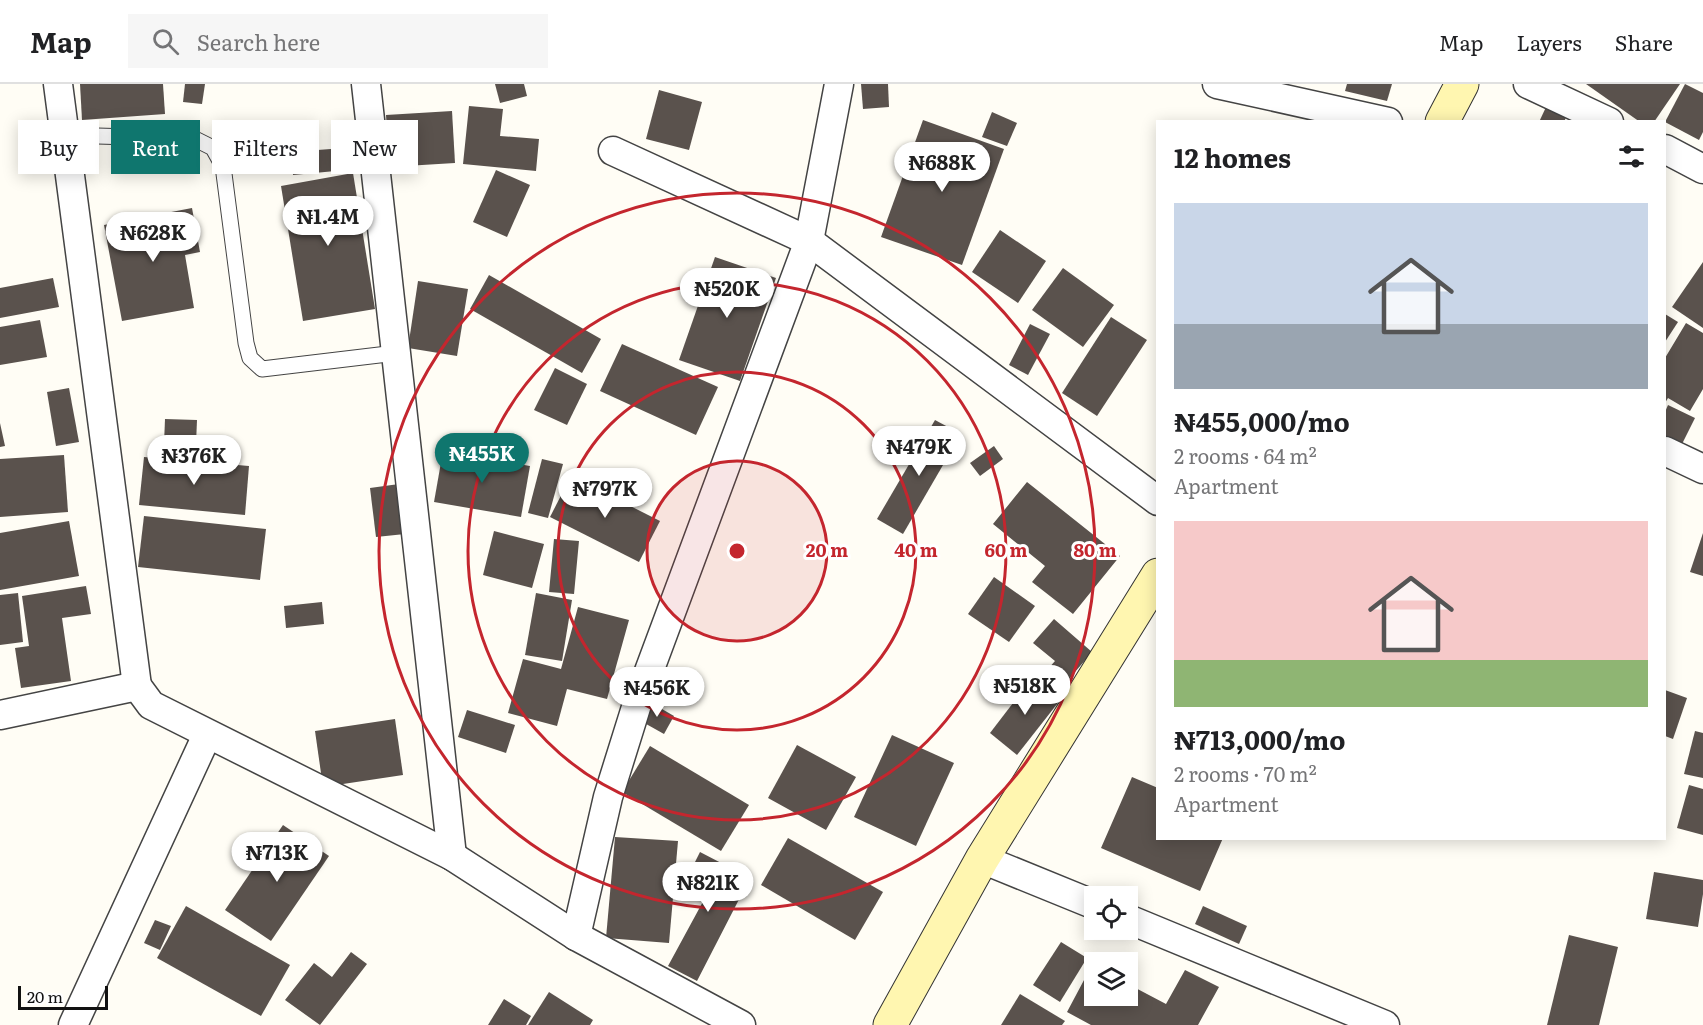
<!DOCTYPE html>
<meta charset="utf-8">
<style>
body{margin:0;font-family:Literata,serif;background:#f6f6f6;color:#202124;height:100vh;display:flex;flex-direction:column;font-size:22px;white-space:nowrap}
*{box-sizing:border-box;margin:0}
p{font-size:20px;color:#757577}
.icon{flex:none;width:33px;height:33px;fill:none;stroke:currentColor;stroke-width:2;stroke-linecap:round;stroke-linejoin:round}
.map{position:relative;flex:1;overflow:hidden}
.side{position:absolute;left:1156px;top:36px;width:510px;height:720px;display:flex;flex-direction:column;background:#fff;border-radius:0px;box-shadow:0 3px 15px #0003}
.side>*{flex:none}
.banner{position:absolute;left:18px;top:36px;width:570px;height:54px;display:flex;gap:12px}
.fabs{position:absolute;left:1084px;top:802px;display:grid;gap:12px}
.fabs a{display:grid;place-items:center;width:54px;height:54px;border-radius:0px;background:#fff;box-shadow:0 3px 15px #0003;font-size:30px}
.scale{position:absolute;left:18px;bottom:15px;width:90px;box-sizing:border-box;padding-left:6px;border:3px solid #111;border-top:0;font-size:16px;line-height:21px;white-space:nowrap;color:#111;-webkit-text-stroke:4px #fff;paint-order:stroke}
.price{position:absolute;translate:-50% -51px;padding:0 14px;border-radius:21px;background:#fff;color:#222;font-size:20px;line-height:39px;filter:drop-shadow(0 2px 3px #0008)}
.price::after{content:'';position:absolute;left:50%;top:36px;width:18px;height:14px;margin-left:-9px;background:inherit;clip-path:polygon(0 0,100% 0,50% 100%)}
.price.selected{background:#0f766e;color:#fff}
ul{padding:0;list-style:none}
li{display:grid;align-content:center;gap:12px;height:318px;padding:0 18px}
li span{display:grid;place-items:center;height:186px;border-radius:0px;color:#555}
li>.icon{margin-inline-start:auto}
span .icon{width:108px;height:108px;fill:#fffc;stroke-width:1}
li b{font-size:26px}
h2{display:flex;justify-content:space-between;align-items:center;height:72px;padding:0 18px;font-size:26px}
.tag{padding:0 21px;border-radius:0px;background:#fff;box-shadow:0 3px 15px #0003;font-size:21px;line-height:54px}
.tag.selected{background:#0f766e;color:#fff}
header{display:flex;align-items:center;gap:36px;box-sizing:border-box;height:84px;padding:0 30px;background:#fff;border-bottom:2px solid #e0e0e0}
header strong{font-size:28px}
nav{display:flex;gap:33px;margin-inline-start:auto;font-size:21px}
.search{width:420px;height:54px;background:#f6f6f6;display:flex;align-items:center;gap:15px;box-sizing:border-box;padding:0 21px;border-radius:0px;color:#757577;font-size:22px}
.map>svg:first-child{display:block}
.building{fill:#5a524d}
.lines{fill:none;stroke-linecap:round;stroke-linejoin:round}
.lane-casing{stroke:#444;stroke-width:17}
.street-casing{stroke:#444;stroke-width:31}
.secondary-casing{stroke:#333;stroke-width:35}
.lane{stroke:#fff;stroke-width:15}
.street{stroke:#fff;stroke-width:28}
.secondary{stroke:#fff6b0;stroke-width:33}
.ring{fill:none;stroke:#c4262e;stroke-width:3}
.centre{fill:#c4262e;stroke:#fff;stroke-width:3}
.ring-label{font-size:18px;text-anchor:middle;font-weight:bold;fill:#c4262e;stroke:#fff;stroke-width:6;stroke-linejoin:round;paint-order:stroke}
</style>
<header>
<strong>Map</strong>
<div class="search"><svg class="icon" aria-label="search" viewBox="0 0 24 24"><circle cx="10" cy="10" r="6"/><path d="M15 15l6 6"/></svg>Search here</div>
<nav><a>Map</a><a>Layers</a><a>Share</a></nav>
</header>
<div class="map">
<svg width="1703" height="941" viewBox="0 0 1703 941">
<rect width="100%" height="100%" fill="#fffdf5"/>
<g class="building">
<polygon points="80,0 163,0 165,30 82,36"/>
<polygon points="185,0 205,0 202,20 183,18"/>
<polygon points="495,0 524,0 527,12 500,19"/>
<polygon points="861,0 888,0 889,23 863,25"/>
<polygon points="1347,0 1392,0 1387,17 1345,7"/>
<polygon points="1586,0 1680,0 1654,38 1640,38"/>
<polygon points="1685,0 1703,9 1703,48 1699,56 1665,38"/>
<polygon points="659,6 702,18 689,66 646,55"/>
<polygon points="1547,21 1567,31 1564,38 1539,38"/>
<polygon points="469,22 503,25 500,52 539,55 536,87 463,80"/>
<polygon points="452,27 455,79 389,83 386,31"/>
<polygon points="992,28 1017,39 1007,62 982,53"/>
<polygon points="923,36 1004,65 962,181 881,153"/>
<polygon points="344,64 346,86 293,91 291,68"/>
<polygon points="496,86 530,101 507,153 473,138"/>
<polygon points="353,89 375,225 303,237 281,102"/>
<polygon points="192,124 200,168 185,171 194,224 122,237 104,141"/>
<polygon points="1000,146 1046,177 1018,219 972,188"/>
<polygon points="715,173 776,194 740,297 679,276"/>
<polygon points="1703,178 1703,244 1672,223"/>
<polygon points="1063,184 1114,221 1083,263 1032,226"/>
<polygon points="489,191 601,255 582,289 470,225"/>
<polygon points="53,194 59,223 0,234 0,204"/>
<polygon points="418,197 468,205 457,272 408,264"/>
<polygon points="1665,230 1678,238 1665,258"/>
<polygon points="1111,233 1147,256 1097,332 1062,309"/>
<polygon points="40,236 47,273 0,281 0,243"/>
<polygon points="1686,239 1703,249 1703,305 1690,327 1668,314 1665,319 1665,274"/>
<polygon points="1030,240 1050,250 1028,291 1009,281"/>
<polygon points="622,260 718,303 696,351 600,307"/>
<polygon points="555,284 587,300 567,341 534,326"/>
<polygon points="69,304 79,358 56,362 47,308"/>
<polygon points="1668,321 1695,334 1682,360 1665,352 1665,328"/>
<polygon points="165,335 197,336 196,360 164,360"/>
<polygon points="935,336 961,350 903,450 877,435"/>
<polygon points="0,339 5,362 0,363"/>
<polygon points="994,362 1003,375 980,392 970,379"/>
<polygon points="443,367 530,382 521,433 434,418"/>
<polygon points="64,371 68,428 0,433 0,375"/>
<polygon points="144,373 249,382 245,431 139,421"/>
<polygon points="542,375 563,380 548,434 528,429"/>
<polygon points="571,392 660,437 639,478 550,433"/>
<polygon points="1027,398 1120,472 1073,530 1032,498 1045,482 993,440"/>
<polygon points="399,400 405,450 376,453 370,404"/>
<polygon points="144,432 266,445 260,496 138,483"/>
<polygon points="69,437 79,492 0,506 0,449"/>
<polygon points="494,447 544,460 532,504 483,491"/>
<polygon points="1703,449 1703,492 1690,488"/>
<polygon points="554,455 579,457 574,510 549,508"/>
<polygon points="994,493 1035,522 1009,558 968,530"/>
<polygon points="86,502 91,530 62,534 71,597 21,604 15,564 29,562 22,512"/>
<polygon points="18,509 23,558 0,561 0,511"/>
<polygon points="536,509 572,516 562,577 525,571"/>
<polygon points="322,518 324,540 286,544 284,522"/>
<polygon points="578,523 629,536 607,615 567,605 557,642 508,629 523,575 561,585"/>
<polygon points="1054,535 1092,568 1058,608 1041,593 1055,577 1033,559"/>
<polygon points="1033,593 1061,615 1017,671 990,649"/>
<polygon points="1665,606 1687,614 1673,655 1665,652"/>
<polygon points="650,618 674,632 664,650 639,636"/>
<polygon points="467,626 515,641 506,669 458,653"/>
<polygon points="395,635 403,691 323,703 315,647"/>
<polygon points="1695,647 1703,649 1703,694 1684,690"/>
<polygon points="892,651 954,679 916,762 854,733"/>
<polygon points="797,661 856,693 826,746 768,714"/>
<polygon points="650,662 749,721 721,767 622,708"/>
<polygon points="1132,693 1158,704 1158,754 1223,754 1200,807 1101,764"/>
<polygon points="1689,701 1703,705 1703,751 1677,744"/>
<polygon points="283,741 329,772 271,857 225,826"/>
<polygon points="615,753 678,757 669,859 606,854"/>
<polygon points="788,754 883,808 855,856 761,801"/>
<polygon points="700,768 750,794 697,897 668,882 706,812 684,800"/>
<polygon points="1654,788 1703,796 1703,810 1698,843 1646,835"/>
<polygon points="186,822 290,881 261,932 157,874"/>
<polygon points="1203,822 1247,842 1239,860 1195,840"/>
<polygon points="155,836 171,842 160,866 144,859"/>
<polygon points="1569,851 1618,863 1599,941 1547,941"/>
<polygon points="1061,858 1087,874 1060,918 1033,901"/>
<polygon points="351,868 367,880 320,941 285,916 314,879 332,893"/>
<polygon points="1092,881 1095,883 1095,912 1128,912 1128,900 1166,920 1185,886 1219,903 1198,941 1091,941 1067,928"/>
<polygon points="549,908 593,936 590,941 528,941"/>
<polygon points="1020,910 1065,937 1062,941 1001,941"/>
<polygon points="504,915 531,932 526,941 488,941"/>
</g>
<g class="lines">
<g class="lane-casing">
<polyline id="lane" points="65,51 195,55 213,64 223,82 246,259 250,274 262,285 396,269"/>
</g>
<g class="street-casing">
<g id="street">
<polyline points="58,0 137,602"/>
<polyline points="366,0 452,772"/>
<polyline points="1217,0 1388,38"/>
<polyline points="1528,0 1609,38"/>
<polyline points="1665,65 1703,85"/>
<polyline points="613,67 809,157 1158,417"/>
<polyline points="1665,367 1703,385"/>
<polyline points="0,631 137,602 151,621 452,772 576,852 741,941"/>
<polyline points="982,775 1095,821"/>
<polyline points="1128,835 1385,941"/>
<polyline points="576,852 608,713 638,617 809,157 839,0"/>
<polyline points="73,941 207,651"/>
</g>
</g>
<g class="secondary-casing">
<g id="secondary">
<polyline points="1442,38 1462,0"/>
<polyline points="890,941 982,775 1158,491"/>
</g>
</g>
<use href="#lane" class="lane"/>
<use href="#street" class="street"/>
<use href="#secondary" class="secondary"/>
</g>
<circle cx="737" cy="467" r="90" fill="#c4262e" fill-opacity=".12"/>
<g class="ring">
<circle cx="737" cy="467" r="90"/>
<circle cx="737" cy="467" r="179"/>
<circle cx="737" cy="467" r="269"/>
<circle cx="737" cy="467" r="358"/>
</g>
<circle cx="737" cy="467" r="9" class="centre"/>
<g class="ring-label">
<text x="827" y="473">20 m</text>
<text x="916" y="473">40 m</text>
<text x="1006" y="473">60 m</text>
<text x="1095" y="473">80 m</text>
</g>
</svg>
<div class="fabs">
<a><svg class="icon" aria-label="locate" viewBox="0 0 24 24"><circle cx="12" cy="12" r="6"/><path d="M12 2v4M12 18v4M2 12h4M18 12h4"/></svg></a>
<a><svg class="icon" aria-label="layers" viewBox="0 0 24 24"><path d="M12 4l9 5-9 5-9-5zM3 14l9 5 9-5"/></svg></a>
</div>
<div class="scale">20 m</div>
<b class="price" style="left:942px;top:109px">₦688K</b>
<b class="price" style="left:328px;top:163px">₦1.4M</b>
<b class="price" style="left:153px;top:179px">₦628K</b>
<b class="price" style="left:727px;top:235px">₦520K</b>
<b class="price" style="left:919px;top:393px">₦479K</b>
<b class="price selected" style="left:482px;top:400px">₦455K</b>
<b class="price" style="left:194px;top:402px">₦376K</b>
<b class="price" style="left:605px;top:435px">₦797K</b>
<b class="price" style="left:1025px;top:632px">₦518K</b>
<b class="price" style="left:657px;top:634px">₦456K</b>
<b class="price" style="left:277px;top:799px">₦713K</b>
<b class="price" style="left:708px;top:829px">₦821K</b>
<div class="banner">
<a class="tag">Buy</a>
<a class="tag selected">Rent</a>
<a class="tag">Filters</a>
<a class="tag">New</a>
</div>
<section class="side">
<h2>12 homes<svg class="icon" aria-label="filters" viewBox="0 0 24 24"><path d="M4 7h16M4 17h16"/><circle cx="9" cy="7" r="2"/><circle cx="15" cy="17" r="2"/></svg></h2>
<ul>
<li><span style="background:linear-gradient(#c9d6e8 65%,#9aa5b1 0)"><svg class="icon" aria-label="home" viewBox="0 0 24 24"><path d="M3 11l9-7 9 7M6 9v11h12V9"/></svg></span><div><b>₦455,000/mo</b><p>2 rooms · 64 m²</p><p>Apartment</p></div></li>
<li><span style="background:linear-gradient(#f6c9c9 75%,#8fb573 0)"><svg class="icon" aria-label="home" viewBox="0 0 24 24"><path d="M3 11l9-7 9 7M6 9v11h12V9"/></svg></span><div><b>₦713,000/mo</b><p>2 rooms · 70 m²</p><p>Apartment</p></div></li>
</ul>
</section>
</div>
